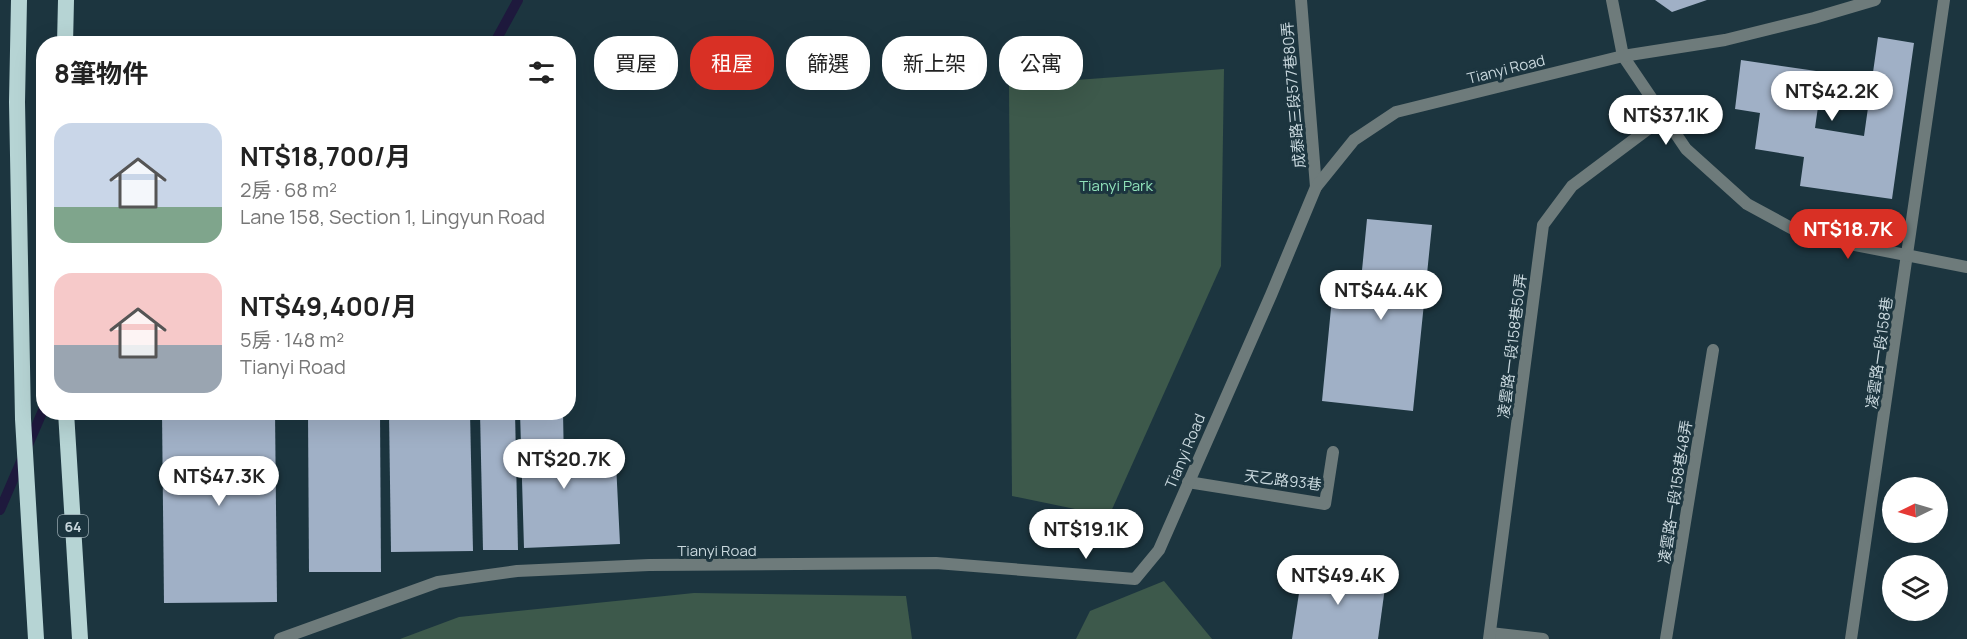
<!DOCTYPE html>
<html lang="zh-TW">
<meta charset="utf-8">
<style>
body{margin:0;font-family:Manrope,"Noto Sans TC",sans-serif;background:#f2f2f2;color:#222;height:100vh;display:flex;flex-direction:column;font-size:22px;white-space:nowrap}
*{box-sizing:border-box;margin:0}
p{font-size:20px;color:#767676}
.icon{flex:none;width:33px;height:33px;fill:none;stroke:currentColor;stroke-width:2;stroke-linecap:round;stroke-linejoin:round}
.map{position:relative;flex:1;overflow:hidden}
.drawer{position:absolute;left:36px;top:36px;width:540px;height:384px;display:flex;flex-direction:column;background:#fff;border-radius:24px;box-shadow:0 6px 24px #0002}
.drawer>*{flex:none}
.hud{position:absolute;left:594px;top:36px;width:570px;height:54px;display:flex;gap:12px}
.needle{width:39px;rotate:265deg}
.tools{position:absolute;left:1882px;top:477px;display:grid;gap:12px}
.tools a{display:grid;place-items:center;width:66px;height:66px;border-radius:50%;background:#fff;box-shadow:0 6px 24px #0002;font-size:30px}
.price{position:absolute;translate:-50% -51px;padding:0 14px;border-radius:21px;background:#fff;color:#222;font-size:20px;line-height:39px;filter:drop-shadow(0 2px 3px #0008)}
.price::after{content:'';position:absolute;left:50%;top:36px;width:18px;height:14px;margin-left:-9px;background:inherit;clip-path:polygon(0 0,100% 0,50% 100%)}
.price.active{background:#d93025;color:#fff}
ul{padding:0;list-style:none}
li{display:flex;align-items:center;gap:18px;height:150px;padding:0 18px}
li span{display:grid;place-items:center;flex:none;width:168px;height:120px;border-radius:18px;color:#555}
li>.icon{margin-inline-start:auto}
span .icon{width:72px;height:72px;fill:#fffc;stroke-width:1}
li b{font-size:26px}
h2{display:flex;justify-content:space-between;align-items:center;height:72px;padding:0 18px;font-size:26px}
.chip{padding:0 21px;border-radius:24px;background:#fff;box-shadow:0 6px 24px #0002;font-size:21px;line-height:54px}
.chip.active{background:#d93025;color:#fff}
.map>svg:first-child{display:block}
.green{fill:#3d594b}
.lines{fill:none;stroke-linecap:round;stroke-linejoin:round}
.stream{stroke:#1e193d;stroke-width:10}
.building{fill:#a0b0c6}
.service{stroke:#6e7b7b;stroke-width:12}
.minor{stroke:#6e7b7b;stroke-width:12}
.trunk{stroke:#b6d4d4;stroke-width:16}
.labels{text-anchor:middle;dominant-baseline:central;stroke-width:6;stroke-linejoin:round;paint-order:stroke}
.shield{fill:#1c353f;stroke:#95a7ae;stroke-width:1.5}
.shield-label{font-size:14px;font-weight:bold;fill:#c9d8de}
.street-label{font-size:15px;fill:#c9d8de;stroke:#1c353f}
.park-label{font-size:15px;fill:#90e1ba;stroke:#1c353f}
</style>
<div class="map">
<svg width="1967" height="639" viewBox="0 0 1967 639">
<rect width="100%" height="100%" fill="#1c353f"/>
<g class="green">
<polygon points="1224,69 1221,266 1109,516 1012,496 1009,85"/>
<polygon points="1164,581 1212,639 1076,639 1090,611"/>
<polygon points="694,593 906,596 912,639 400,639 459,617"/>
</g>
<g class="lines">
<g class="stream">
<polyline points="494,44 518,0"/>
<polyline points="0,510 44,408"/>
</g>
</g>
<g class="building">
<polygon points="1655,0 1707,0 1672,12"/>
<polygon points="1878,37 1914,43 1892,199 1800,186 1804,157 1755,149 1760,113 1735,109 1741,60 1823,72 1815,128 1864,136"/>
<polygon points="1367,219 1432,225 1413,411 1322,401 1332,298 1359,301"/>
<polygon points="162,412 275,412 277,602 164,603"/>
<polygon points="308,412 380,412 381,572 309,572"/>
<polygon points="389,412 470,412 473,551 391,552"/>
<polygon points="480,412 515,412 518,550 483,550"/>
<polygon points="520,412 563,412 564,465 616,463 620,544 524,548"/>
<polygon points="1303,567 1386,580 1378,639 1292,639"/>
</g>
<g class="lines">
<g class="service">
<polyline points="1301,0 1316,187"/>
<polyline points="1188,482 1325,504 1333,452"/>
<polyline points="1490,633 1543,639"/>
<polyline points="1489,639 1543,225 1572,186 1664,117"/>
<polyline points="1666,639 1713,350"/>
<polyline points="1851,639 1944,0"/>
</g>
<g class="minor">
<polyline points="1612,0 1623,56 1686,149 1747,204 1804,235 1967,267"/>
<polyline points="280,639 438,582 517,571 649,565 936,563 1135,579 1159,550 1271,295 1316,187 1354,140 1396,112 1623,56 1725,40 1814,18 1875,0"/>
</g>
<g class="trunk">
<polyline points="19,0 17,102 23,419 36,639"/>
<polyline points="65,44 66,0"/>
<polyline points="66,412 80,639"/>
</g>
</g>
<g class="labels">
<rect class="shield" x="58" y="515" width="30" height="22" rx="4.5"/>
<g class="shield-label">
<text x="73" y="526">64</text>
</g>
<g class="street-label">
<text transform="translate(1506 69) rotate(-14)">Tianyi Road</text>
<text transform="translate(1293 95) rotate(-95)">成泰路三段577巷80弄</text>
<text transform="translate(1512 346) rotate(-83)">凌雲路一段158巷50弄</text>
<text transform="translate(1879 353) rotate(-82)">凌雲路一段158巷</text>
<text transform="translate(1185 451) rotate(-67)">Tianyi Road</text>
<text transform="translate(1283 480) rotate(7)">天乙路93巷</text>
<text transform="translate(1675 492) rotate(-81)">凌雲路一段158巷48弄</text>
<text x="717" y="550">Tianyi Road</text>
</g>
<g class="park-label">
<text x="1116" y="185">Tianyi Park</text>
</g>
</g>
</svg>
<div class="tools">
<a><svg class="needle" viewBox="-14 -14 28 28"><path d="M0-13l5 13h-10z" fill="#e53935"/><path d="M0 13l5-13h-10z" fill="#767676"/></svg></a>
<a><svg class="icon" aria-label="layers" viewBox="0 0 24 24"><path d="M12 4l9 5-9 5-9-5zM3 14l9 5 9-5"/></svg></a>
</div>
<b class="price" style="left:1832px;top:122px">NT$42.2K</b>
<b class="price" style="left:1666px;top:146px">NT$37.1K</b>
<b class="price active" style="left:1848px;top:260px">NT$18.7K</b>
<b class="price" style="left:1381px;top:321px">NT$44.4K</b>
<b class="price" style="left:564px;top:490px">NT$20.7K</b>
<b class="price" style="left:219px;top:507px">NT$47.3K</b>
<b class="price" style="left:1086px;top:560px">NT$19.1K</b>
<b class="price" style="left:1338px;top:606px">NT$49.4K</b>
<div class="hud">
<a class="chip">買屋</a>
<a class="chip active">租屋</a>
<a class="chip">篩選</a>
<a class="chip">新上架</a>
<a class="chip">公寓</a>
</div>
<section class="drawer">
<h2>8筆物件<svg class="icon" aria-label="filters" viewBox="0 0 24 24"><path d="M4 7h16M4 17h16"/><circle cx="9" cy="7" r="2"/><circle cx="15" cy="17" r="2"/></svg></h2>
<ul>
<li><span style="background:linear-gradient(#c9d6e8 70%,#7fa58c 0)"><svg class="icon" aria-label="home" viewBox="0 0 24 24"><path d="M3 11l9-7 9 7M6 9v11h12V9"/></svg></span><div><b>NT$18,700/月</b><p>2房 · 68 m²</p><p>Lane 158, Section 1, Lingyun Road</p></div></li>
<li><span style="background:linear-gradient(#f6c9c9 60%,#9aa5b1 0)"><svg class="icon" aria-label="home" viewBox="0 0 24 24"><path d="M3 11l9-7 9 7M6 9v11h12V9"/></svg></span><div><b>NT$49,400/月</b><p>5房 · 148 m²</p><p>Tianyi Road</p></div></li>
</ul>
</section>
</div>
